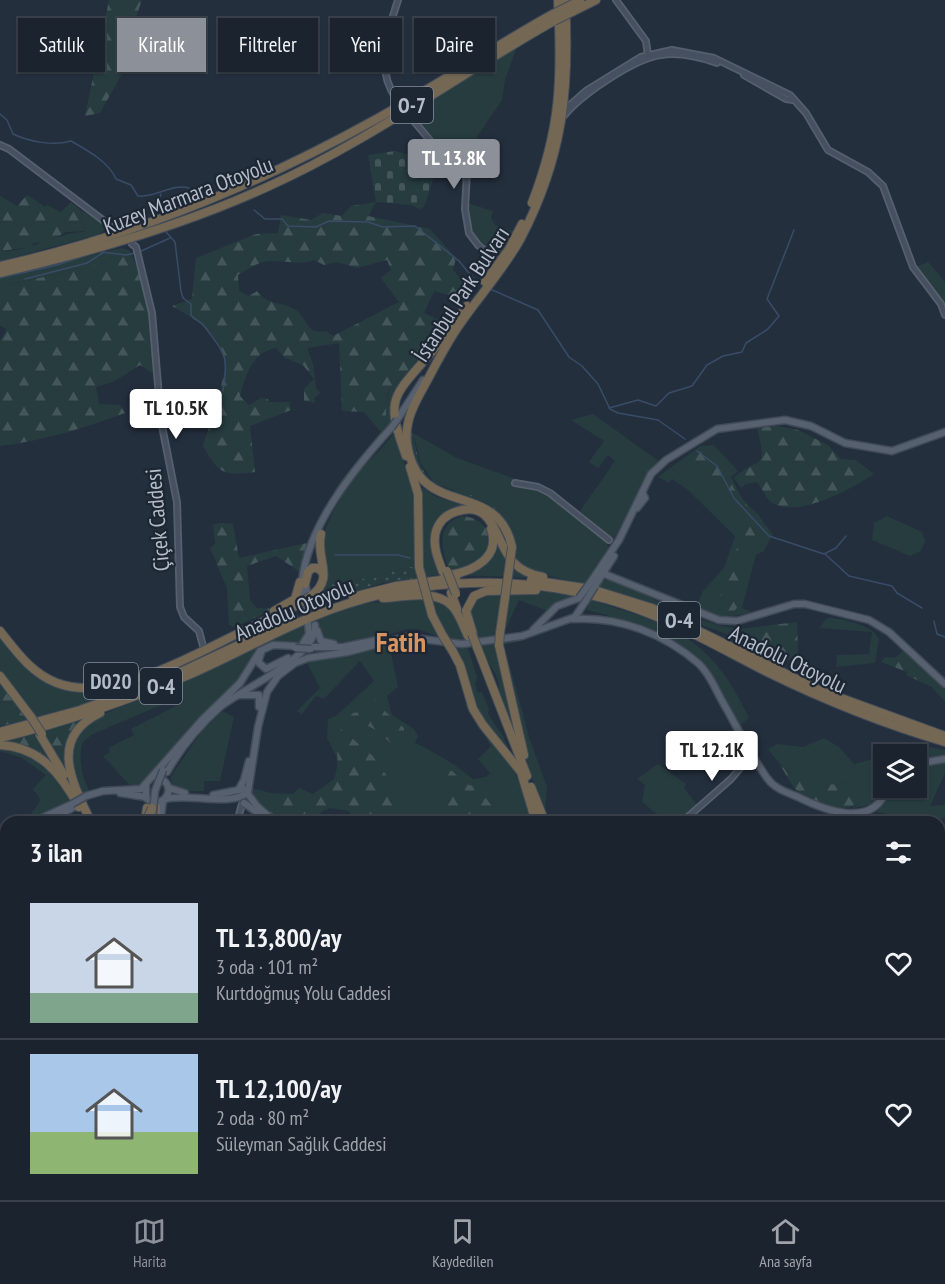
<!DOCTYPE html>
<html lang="tr">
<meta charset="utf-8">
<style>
body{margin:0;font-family:"PT Sans Narrow",sans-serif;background:#282f3a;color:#f1f3f6;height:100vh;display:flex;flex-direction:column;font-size:22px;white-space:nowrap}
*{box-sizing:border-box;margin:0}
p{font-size:20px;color:#a0a4aa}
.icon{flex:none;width:33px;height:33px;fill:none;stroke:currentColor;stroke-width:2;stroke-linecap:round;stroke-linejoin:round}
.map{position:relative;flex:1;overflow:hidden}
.details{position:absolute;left:0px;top:816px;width:945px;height:384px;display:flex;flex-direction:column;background:#1b232e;border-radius:18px 18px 0 0;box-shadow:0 2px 4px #0004,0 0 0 2px #39404a}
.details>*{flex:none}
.guide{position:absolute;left:18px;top:18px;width:600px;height:54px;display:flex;gap:12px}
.fabs{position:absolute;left:873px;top:744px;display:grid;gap:12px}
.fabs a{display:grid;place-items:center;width:54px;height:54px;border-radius:0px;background:#1b232e;box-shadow:0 2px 4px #0004,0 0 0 2px #39404a;font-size:30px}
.price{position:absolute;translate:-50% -51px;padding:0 14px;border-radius:6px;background:#fff;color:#222;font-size:20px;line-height:39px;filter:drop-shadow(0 2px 3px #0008)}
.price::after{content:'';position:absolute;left:50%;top:36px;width:18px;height:14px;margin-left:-9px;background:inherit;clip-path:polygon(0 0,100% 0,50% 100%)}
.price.current{background:#8c9099;color:#fff}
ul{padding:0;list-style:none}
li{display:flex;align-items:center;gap:18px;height:150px;padding:0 30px}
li+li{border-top:2px solid #39404a}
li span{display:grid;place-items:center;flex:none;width:168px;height:120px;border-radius:0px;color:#555}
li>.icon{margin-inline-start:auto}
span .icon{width:72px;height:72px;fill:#fffc;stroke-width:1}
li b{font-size:26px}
h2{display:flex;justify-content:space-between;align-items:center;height:72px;padding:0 30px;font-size:26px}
.pill{padding:0 21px;border-radius:0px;background:#1b232e;box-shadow:0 2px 4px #0004,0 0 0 2px #39404a;font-size:21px;line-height:54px}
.pill.current{background:#8c9099;color:#fff}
.dock{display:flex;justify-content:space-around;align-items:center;height:84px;border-top:2px solid #39404a;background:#1b232e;font-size:16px;color:#a0a4aa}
.dock a{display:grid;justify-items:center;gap:3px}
.dock .current{color:#8c9099}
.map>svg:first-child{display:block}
.grass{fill:#263c3f}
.forest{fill:url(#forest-firs);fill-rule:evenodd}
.cemetery{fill:url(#cemetery-stones)}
.park{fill:url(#park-dots)}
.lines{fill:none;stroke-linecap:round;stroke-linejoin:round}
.stream{stroke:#394c67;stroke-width:1.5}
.secondary-casing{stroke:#565f6c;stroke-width:8}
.primary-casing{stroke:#414a57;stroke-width:9}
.highway-casing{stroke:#434c59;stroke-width:10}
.secondary{stroke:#465061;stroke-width:4.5}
.primary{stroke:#56606e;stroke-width:6}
.highway{stroke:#746855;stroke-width:8}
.primary-bridge-casing{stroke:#414a57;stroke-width:9;stroke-linecap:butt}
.highway-bridge-casing{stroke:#434c59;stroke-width:10;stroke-linecap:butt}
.primary-bridge{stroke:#56606e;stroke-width:6}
.highway-bridge{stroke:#746855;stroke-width:8}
.labels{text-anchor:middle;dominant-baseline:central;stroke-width:4.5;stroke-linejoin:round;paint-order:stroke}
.shield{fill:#1d2633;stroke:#878f9c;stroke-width:1.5}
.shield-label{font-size:21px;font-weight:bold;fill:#b4bcc9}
.street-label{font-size:22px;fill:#b4bcc9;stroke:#1d2633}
.district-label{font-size:28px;font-weight:bold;fill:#d59563;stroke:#1d2633}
</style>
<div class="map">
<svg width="945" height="1200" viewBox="0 0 945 1200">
<defs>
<pattern id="forest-firs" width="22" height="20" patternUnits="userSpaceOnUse" patternTransform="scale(1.5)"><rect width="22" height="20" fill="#263c3f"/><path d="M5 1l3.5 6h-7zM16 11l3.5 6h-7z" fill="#435659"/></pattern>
<pattern id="cemetery-stones" width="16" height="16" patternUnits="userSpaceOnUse" patternTransform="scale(1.5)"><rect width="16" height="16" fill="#263c3f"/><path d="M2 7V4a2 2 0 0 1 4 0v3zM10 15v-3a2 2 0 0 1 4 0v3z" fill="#435659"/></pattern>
<pattern id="park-dots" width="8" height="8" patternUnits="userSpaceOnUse" patternTransform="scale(1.5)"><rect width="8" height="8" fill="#263c3f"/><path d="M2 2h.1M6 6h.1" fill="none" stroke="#435659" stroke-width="1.8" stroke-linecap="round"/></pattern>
</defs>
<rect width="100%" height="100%" fill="#242f3e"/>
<g class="grass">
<polygon points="517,47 505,80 502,100 477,137 480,140 466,157 437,144 411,111"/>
<polygon points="467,203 493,211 491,218 495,225 515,232 502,255 495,256 478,242 471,231"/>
<path d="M80 210 110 226 97 235 0 261V251C28 253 55 233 83 232L85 230Z"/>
<polygon points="121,248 108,262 0,287 0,277"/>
<polygon points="928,262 945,282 945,311 915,267"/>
<polygon points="443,330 445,332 430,353 401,384 393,403 392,424 345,480 318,525 338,484 384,428 385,408 390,388 408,368 423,358"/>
<polygon points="593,414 660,462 641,485 614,540 580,511 615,461 608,455 598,468 589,462 604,441 571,420"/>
<path d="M394 433 414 491 416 566C387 571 360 582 331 585L315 603V606L311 607 309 600C342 575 315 569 322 540 329 515 346 486 363 467 373 456 385 446 394 433Z"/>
<polygon points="413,433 457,458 518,480 517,486 538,490 549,495 605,539 609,548 587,585 529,571 514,560 508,529 455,491 434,483 421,464"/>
<polygon points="714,445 738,471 731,477 742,498 773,534 764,551 756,555 742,608 752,612 724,618 696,606 703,591 724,568 735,536 687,489 672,479 669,483 658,477 700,446"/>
<path d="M424 488C441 503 446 497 463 503 491 512 506 525 509 555L497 526 467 506 453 509 436 525 441 574 423 577 418 489Z"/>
<polygon points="887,516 922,532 925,541 921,551 910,556 872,540 874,523"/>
<polygon points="496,540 504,554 535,578 457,575"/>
<path d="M611 578C651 597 695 624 740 629L735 637 597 588 600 582Z"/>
<polygon points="504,592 497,636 477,638 468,607 478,594"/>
<polygon points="508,592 555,592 578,596 550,612 519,600 505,631 501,632"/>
<polygon points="423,598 427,612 442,638 418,629 408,629 375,638 334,643 323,641 316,618 359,604"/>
<polygon points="432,598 451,606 465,640 448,639 429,604"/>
<path d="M590 600C672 625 711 636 749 718L740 725 703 664 656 633 635 623 587 610Z"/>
<path d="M299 610 166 675 37 721 0 675V637C19 661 35 681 67 690 112 702 251 630 299 610Z"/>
<path d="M827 618C841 618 873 625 879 639L875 663 836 667 837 655 869 654 872 632 819 628Z"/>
<path d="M306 622 307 634 301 644 278 643 257 651 238 684 201 716 139 787 132 788 103 756 110 752 108 748 134 735 131 729 184 702 182 696 91 735 82 743C79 761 81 776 90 792L82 796C69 764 62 744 91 719L182 682Z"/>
<polygon points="522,638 522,641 504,645 530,740 547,787 545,811 529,770 501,641"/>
<path d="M497 642 520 749 499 691C501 676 485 660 479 644Z"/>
<path d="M389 644 398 687 387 696 392 715 414 729 418 736 415 743C436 753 454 763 473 779L486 777 490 773 478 759 491 746 465 705 469 704 479 727 515 772 534 822H353V817L348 811 330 808 321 812 318 822H280L250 794 251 788 271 793 293 794 299 788 313 794 334 779 339 762 327 738 328 719 336 716 374 681 360 661 324 699 316 696 302 714 297 711 320 688 307 663 314 659Z"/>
<polygon points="467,645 477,677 475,685 478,693 482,692 489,709 488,714 503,736 511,755 475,708 452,646"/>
<path d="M222 711 234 717 220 781H204V791C191 791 170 795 171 776L202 731Z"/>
<path d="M824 738 839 747 854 764 880 757 883 758C884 789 889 804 852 808L861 802 853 783C813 787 792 783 768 749L777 744 803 747Z"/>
<polygon points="914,744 945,750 945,757 917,762 916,754 894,754 895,749"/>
<path d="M0 746C37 751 52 771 72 799L35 818 30 815 41 800 33 789 46 775 22 758 0 751Z"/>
<polygon points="945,763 945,773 930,806 945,805 945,817 934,822 889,822 887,814 877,812 893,788 916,788 917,768"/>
<polygon points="658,764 686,784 684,788 697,805 679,822 667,822 642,802 645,785 637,779"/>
<polygon points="939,887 945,907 945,1013 939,1013 939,1023"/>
<polygon points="242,1194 559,1194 556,1200 244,1200"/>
</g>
<g class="forest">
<polygon points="109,0 142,0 132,29 123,72 100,113 85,116"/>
<polygon points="27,195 45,207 47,205 61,212 71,202 80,210 85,231 66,232 47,242 33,243 32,247 0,251 0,196 17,206"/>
<path d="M376 202 368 216 430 229 456 258 453 270 467 286V300L434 291 424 313 447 324C441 335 432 350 423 359 411 369 397 376 389 391 383 403 390 422 381 432L364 412 342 411 339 343 307 348 313 364 316 388 320 393 314 398 315 403 304 401V389L314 379 303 365 285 358 276 348C252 352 245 376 240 396L249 405 261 398 268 399 269 402H289L291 410 250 426 255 472C223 476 219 474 203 446 208 430 227 374 225 361 221 334 194 318 172 306L192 299 196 258 256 234 278 233 281 215 311 220 323 213 342 216 351 206ZM314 260 324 265 337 262 357 268 387 260 391 270 381 278 399 302 333 336 326 331C307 336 307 318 296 310 282 301 268 306 257 291L249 296 239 291 238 275C247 269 261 260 273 261 285 261 302 265 314 260Z"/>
<path d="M121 248 129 250C149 289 153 333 157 376L140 365 113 382 96 387 99 404 120 405 125 413C84 428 43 441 0 446V341L7 329 0 326V287L108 262Z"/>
<path d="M777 426 798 430 828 445 841 459 856 460 874 474C850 489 802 517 774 504 766 500 763 489 757 482L746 484 741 488 734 478C760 454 768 473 757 428Z"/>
<path d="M701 449H706L727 470 733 487 743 502 758 514 771 534 742 562 743 576 747 581 742 602 730 616 725 612V595L721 598 720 596 724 591 726 592V582L735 566 731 561C750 523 747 521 720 490 715 484 712 475 706 470 701 465 696 466 692 459Z"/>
<path d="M462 516C488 517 502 547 478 563 470 568 458 570 450 572 442 551 434 525 462 516Z"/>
<polygon points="220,523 233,524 239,558 311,542 300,572 276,556 247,566 250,600 257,608 275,609 234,627 229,625 227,588 210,548 215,544 213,525"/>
<polygon points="797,622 798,655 781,663 735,637 740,629"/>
<polygon points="904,650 945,688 945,702 932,687 906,675 907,672 881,662 885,657 895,658"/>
<polygon points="0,682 28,720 0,726"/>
<polygon points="375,690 385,700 379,706 404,728 404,743 397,748 374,729 366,725 350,726 346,720 353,713 369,711 376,698"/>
<polygon points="88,716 75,729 69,775 42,730"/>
<path d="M341 729 373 756 406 804 399 822H357L351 810C331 804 322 802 311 822H283L259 804V796L262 793C282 795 331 803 336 775 339 760 335 744 341 729Z"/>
<polygon points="35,732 65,781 50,763 0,744 0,741"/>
<path d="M780 765C804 785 822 786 853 783L861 802C844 814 813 809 799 793 791 785 786 774 780 765Z"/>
<polygon points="445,770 452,771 466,784 477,787 492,806 492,814 499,822 452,822 443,793 448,790 450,792 456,785 447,778"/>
<polygon points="331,1194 510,1194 495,1200 327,1200"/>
<polygon points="601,1194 686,1194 689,1200 599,1200"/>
</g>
<polygon class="cemetery" points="395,151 422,159 439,161 424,207 420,209 411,205 376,202 368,155"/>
<g class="park">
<path d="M411 426C416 443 416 462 427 476 446 500 491 486 502 520 455 499 405 487 411 426Z"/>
<path d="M416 566 417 578 382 583 315 606 314 603 330 585C360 582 387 571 416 566Z"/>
</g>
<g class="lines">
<g class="stream">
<path d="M0 114 7 120 13 134C30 142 53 146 71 141 87 150 109 162 116 179L131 185 138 196C155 198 173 183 189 188"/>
<polyline points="254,210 265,219 282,219 288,226 316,227 329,221 368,222 383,227 415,226 459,261 473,278"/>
<polyline points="160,212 157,207 161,194"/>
<path d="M166 232 175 242 181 291 183 298 191 304V315C194 320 201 321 205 327 225 354 229 356 223 391"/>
<polyline points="101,252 126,255 135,253"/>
<polyline points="139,252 170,238"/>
<polyline points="0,278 57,265 100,251"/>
<polyline points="25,279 87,263 104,252"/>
<polyline points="475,281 481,283"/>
<polyline points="490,289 538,310 569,357 582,366 598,384 610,409 618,413 658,420 685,439"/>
<polyline points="609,408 638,400 656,406 669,393 692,386 707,365 723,356 742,352 746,343 768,329 779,316 767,299 794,230"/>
<polyline points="697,451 717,466 734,498 769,536 824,554 836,548 846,536"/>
<polyline points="825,554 849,576 892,586 897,593 922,608"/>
<polyline points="335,555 398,555 410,558"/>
<polyline points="934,621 937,634 945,637"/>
<polyline points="162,1194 197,1200"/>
</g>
<g class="secondary-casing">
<g id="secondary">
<polyline points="616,0 646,41 648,56"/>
<polyline points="744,75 786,99 793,100"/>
<path d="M397 100C374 67 387 35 398 0"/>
<polyline points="565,103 569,106 586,91 641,57 672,50 714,58 790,95 806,113 828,150 868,172 883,186 913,267 941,304 945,315"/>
<polyline points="408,114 433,144 464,163 467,171 465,209 469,233 478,245 499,263"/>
<path d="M563 117C580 95 635 58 661 55 679 52 700 57 717 63"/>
<polyline points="0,145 9,149 112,227"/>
<polyline points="132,244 136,247 152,313 161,421 177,502 180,607 184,617 199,631 203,646"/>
<polyline points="515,483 538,487 550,493 609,540"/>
<polyline points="237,822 242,804"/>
<polyline points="682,822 731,779 753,753"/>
</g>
</g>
<g class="primary-casing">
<g id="primary">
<polyline points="397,420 423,380"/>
<polyline points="637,508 645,498 643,494"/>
<polyline points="602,573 719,620 737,621 794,604 805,604 869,620 889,632 945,684"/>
<polyline points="305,582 310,607"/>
<polyline points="590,583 619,540 651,474 666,460 717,429 785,420 811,426 845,443 892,451 945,432"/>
<polyline points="595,586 614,556"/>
<path d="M303 610C291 545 350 473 391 428"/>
<path d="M573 619C619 616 665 634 699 664 709 673 715 688 721 699 736 725 750 754 767 778 775 789 786 792 798 797 826 811 874 829 887 788"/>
<polyline points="317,630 321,641 334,644"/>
<polyline points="533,630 557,606 579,598"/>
<polyline points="311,647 343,647 382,639"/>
<polyline points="300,648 309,634 308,623"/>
<polyline points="261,653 258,662 266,669 288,658"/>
<polyline points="239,695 259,695 259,707"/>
<polyline points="916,764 945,759"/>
<path d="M167 772C180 749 200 725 220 707 243 688 318 657 315 625"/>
<path d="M146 785V798C166 813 179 782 157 778"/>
<polyline points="169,788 185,793"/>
<polyline points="239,789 244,780 249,761"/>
<polyline points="120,793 146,797"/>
<polyline points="213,795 244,789 257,806 275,822"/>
<polyline points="86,796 103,791 141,789 202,720 240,683 260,651 273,645 295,646"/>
<path d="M166 799C189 793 232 807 248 792L258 727 267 692 278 676 295 663 308 658 348 652 405 637 462 644 522 636 575 617 585 602"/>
<polyline points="244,803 258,813"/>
<polyline points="33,822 72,804"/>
<polyline points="46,822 74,807"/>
<polyline points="160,822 163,801"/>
<polyline points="0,833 6,831"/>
<polyline points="0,840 6,839"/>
<polyline points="0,946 6,947"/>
<polyline points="939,1104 945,1106"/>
<polyline points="0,1111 6,1094"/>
<polyline points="49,1200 50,1194"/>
</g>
</g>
<g class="highway-casing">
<g id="highway">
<polyline points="571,5 580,0"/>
<polyline points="572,12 596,0"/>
<path d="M532 203C561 128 562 79 558 0"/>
<path d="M0 266C129 237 253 187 369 123 432 89 491 48 553 14"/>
<path d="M0 273C91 252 182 226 267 187 368 142 458 75 554 21"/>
<polyline points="485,282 509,249 522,224"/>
<path d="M406 456C385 398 392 398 430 354 444 339 454 322 467 306"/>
<polyline points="410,467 418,494 419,567"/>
<path d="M512 547C497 477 418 522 407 443 404 419 417 399 428 379 438 360 448 341 460 324 480 295 504 269 521 238 563 157 570 90 565 0"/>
<path d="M443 572C438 559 432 545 436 531 439 522 446 515 455 512 495 497 495 544 514 563 522 571 532 575 543 577"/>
<path d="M450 575C474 571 501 557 491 529"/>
<polyline points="531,580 591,589 652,608 819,690 945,736"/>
<polyline points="305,584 308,572 312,568 318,568 323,573"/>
<polyline points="451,593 457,609"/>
<path d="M311 596C336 577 315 560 321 534"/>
<polyline points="353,597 396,586 456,578"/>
<path d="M383 598C402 597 437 589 452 606 459 613 463 626 468 636"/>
<polyline points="274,611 295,599 300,582"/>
<polyline points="432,615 443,636"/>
<path d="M0 631C16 651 31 673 57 683 109 703 188 658 235 635 255 625 277 616 297 605"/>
<polyline points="500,633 505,598"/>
<polyline points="473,634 466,611 474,596 486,591 536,590"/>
<polyline points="499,645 524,755"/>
<polyline points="477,647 527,776"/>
<polyline points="452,650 460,665 473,709 483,725 521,772 536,822"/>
<polyline points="0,676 31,717"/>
<polyline points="172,676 294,619"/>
<polyline points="0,732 80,710 161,681"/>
<polyline points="40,735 64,775"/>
<path d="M0 738C66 722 129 700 191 674 233 656 272 633 314 616 406 578 511 573 606 599 664 615 714 645 767 672 824 700 884 724 945 742"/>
<path d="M0 745C40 747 61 774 79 807"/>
<polyline points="531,787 545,822"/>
<path d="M91 822C72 782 48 738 100 713"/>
<polyline points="145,822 147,808"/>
<polyline points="156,822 156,807"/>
<polyline points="240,1194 241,1200"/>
<polyline points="566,1200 569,1194"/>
</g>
</g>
<use href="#secondary" class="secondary"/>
<use href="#primary" class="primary"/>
<use href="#highway" class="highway"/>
<g class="primary-bridge-casing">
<g id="primary-bridge">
<polyline points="391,428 397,420"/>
<polyline points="579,598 590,583"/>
<polyline points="585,602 595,586"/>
<polyline points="295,648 311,649"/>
<polyline points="72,804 86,796"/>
<polyline points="152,822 155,791 163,770"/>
</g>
</g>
<g class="highway-bridge-casing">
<g id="highway-bridge">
<polyline points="553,14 571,5"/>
<polyline points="554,21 572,12"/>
<polyline points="419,567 432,615"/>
<polyline points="447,571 456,594"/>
<polyline points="505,598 512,547"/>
<polyline points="297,605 311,596"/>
<polyline points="472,634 477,647"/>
<polyline points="443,636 452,650"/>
<polyline points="499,645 500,633"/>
<polyline points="31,717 42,734"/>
<polyline points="146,822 152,808"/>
</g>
</g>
<use href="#primary-bridge" class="primary-bridge"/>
<use href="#highway-bridge" class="highway-bridge"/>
</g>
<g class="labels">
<g class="shield">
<rect x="391" y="87" width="42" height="36" rx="4.5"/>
<rect x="658" y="602" width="42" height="36" rx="4.5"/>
<rect x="84" y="663" width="54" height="36" rx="4.5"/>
<rect x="140" y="668" width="42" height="36" rx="4.5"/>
</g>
<g class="shield-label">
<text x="412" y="105">O-7</text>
<text x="679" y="620">O-4</text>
<text x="111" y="681">D020</text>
<text x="161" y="686">O-4</text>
</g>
<g class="street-label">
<text transform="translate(188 195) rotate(-21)">Kuzey Marmara Otoyolu</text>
<text transform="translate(461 294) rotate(-57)">İstanbul Park Bulvarı</text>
<text transform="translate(157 520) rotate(-95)">Çiçek Caddesi</text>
<text transform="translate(294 609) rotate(-23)">Anadolu Otoyolu</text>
<text transform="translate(788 659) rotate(26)">Anadolu Otoyolu</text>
</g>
<g class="district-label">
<text x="401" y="641">Fatih</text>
</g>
</g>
</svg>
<div class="fabs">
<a><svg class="icon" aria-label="layers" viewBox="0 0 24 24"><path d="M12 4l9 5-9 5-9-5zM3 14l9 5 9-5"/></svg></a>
</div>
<b class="price current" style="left:454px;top:190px">TL 13.8K</b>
<b class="price" style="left:176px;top:440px">TL 10.5K</b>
<b class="price" style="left:712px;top:782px">TL 12.1K</b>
<div class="guide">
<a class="pill">Satılık</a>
<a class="pill current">Kiralık</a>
<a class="pill">Filtreler</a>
<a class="pill">Yeni</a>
<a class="pill">Daire</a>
</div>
<section class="details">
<h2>3 ilan<svg class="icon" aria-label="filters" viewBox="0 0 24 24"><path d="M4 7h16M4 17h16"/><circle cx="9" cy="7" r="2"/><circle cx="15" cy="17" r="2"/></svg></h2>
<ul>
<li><span style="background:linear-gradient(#c9d6e8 75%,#7fa58c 0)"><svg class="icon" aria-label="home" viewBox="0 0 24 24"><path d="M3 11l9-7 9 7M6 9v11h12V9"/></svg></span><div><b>TL 13,800/ay</b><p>3 oda · 101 m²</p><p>Kurtdoğmuş Yolu Caddesi</p></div><svg class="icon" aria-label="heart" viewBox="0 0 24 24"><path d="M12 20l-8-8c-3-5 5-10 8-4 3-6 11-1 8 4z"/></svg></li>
<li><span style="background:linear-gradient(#a9c7e8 65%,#8fb573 0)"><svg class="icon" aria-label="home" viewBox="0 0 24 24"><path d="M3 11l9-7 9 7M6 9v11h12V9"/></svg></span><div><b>TL 12,100/ay</b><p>2 oda · 80 m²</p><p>Süleyman Sağlık Caddesi</p></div><svg class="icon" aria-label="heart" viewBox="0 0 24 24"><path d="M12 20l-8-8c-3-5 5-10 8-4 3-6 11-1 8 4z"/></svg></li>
</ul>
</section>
</div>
<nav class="dock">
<a class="current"><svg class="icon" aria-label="map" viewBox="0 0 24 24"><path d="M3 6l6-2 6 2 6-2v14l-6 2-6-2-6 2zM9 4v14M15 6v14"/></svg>Harita</a>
<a><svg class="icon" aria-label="saved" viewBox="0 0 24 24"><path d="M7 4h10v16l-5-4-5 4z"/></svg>Kaydedilen</a>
<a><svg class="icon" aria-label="home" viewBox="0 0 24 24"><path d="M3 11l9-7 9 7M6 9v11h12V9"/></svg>Ana sayfa</a>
</nav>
